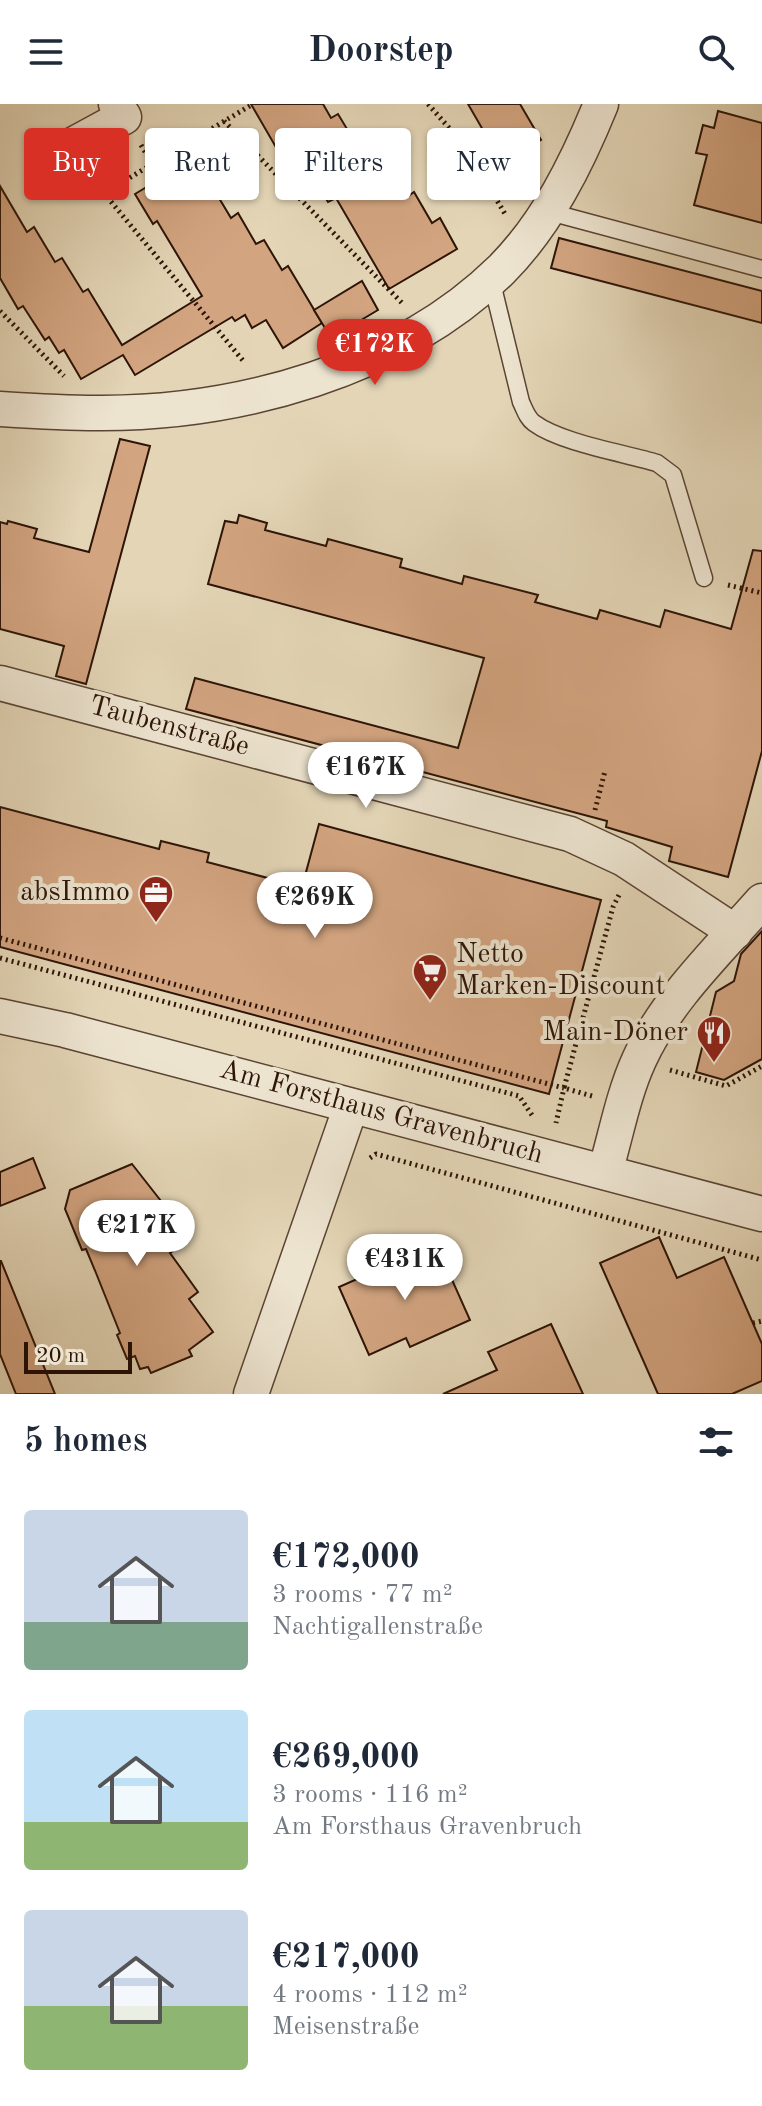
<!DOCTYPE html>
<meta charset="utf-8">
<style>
body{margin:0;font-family:"Old Standard TT",serif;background:#f2f2f3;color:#1f2937;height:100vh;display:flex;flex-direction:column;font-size:30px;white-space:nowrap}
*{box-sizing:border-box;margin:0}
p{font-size:26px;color:#747a83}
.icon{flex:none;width:44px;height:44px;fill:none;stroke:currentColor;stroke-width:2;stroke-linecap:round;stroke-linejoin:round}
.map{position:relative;height:1290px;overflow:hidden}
.drawer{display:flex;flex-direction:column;background:#fff;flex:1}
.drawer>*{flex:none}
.top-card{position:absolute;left:24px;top:24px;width:714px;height:72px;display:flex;gap:16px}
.scale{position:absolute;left:24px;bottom:20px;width:108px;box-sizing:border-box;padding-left:8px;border:4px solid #2d1407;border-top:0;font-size:22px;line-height:28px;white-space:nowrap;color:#2d1407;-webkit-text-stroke:6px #ede4d0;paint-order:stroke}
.price{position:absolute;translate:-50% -68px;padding:0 18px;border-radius:28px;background:#fff;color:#222;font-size:26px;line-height:52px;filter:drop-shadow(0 2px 4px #0008)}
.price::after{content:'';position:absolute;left:50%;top:48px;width:24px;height:18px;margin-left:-12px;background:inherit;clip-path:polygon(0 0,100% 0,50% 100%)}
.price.on{background:#d93025;color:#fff}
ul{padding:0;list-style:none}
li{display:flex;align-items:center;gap:24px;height:200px;padding:0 24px}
li span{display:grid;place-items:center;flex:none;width:224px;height:160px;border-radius:8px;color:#555}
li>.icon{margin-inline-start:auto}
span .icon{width:96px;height:96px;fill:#fffc;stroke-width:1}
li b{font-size:34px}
h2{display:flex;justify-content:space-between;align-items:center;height:96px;padding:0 24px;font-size:34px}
.chip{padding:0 28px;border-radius:8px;background:#fff;box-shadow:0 2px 6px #0004;font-size:28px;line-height:72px}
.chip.on{background:#d93025;color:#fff}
header{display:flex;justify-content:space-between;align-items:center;height:104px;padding:0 24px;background:#fff;font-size:36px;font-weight:700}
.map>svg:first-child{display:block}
.building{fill:#d2a480;stroke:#2d1407;stroke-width:2}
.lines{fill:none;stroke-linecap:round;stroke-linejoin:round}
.service-casing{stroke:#5a4433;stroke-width:19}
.minor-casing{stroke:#5a4433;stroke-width:37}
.path{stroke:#2d1407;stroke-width:5;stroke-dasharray:2 4;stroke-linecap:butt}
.service{stroke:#ede4d0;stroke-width:16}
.minor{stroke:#ede4d0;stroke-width:34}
.labels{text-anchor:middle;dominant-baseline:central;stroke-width:8;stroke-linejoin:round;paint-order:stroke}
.street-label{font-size:28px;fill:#2d1407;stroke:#ede4d0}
.poi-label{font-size:28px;fill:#2d1407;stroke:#ede4d0;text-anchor:end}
</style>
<header><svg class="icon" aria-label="menu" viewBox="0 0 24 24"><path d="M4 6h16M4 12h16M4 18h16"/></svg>Doorstep<svg class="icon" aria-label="search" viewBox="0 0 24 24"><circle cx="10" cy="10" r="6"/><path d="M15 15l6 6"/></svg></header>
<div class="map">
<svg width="762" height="1290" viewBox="0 0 762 1290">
<rect width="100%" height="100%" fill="#e3d5b6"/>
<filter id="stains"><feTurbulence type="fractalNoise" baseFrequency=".0025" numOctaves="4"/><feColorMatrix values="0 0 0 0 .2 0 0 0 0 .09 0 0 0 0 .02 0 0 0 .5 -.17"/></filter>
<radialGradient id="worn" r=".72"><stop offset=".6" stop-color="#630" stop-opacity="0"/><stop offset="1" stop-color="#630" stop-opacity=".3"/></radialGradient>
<g class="building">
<polygon points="251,0 323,0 331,14 338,10 356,40 363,36 382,67 389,62 407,93 414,88 432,119 440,114 457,145 389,185 336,94 328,98 310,68 303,72 285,41 277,45"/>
<polygon points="468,0 520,0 541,36 502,59"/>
<polygon points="718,7 762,19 762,119 694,101 707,51 696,49 703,21 714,24"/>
<polygon points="188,58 206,88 213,84 231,114 238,109 256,140 264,136 282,166 288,162 322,219 283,244 266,216 252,224 245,211 235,217 232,213 135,271 123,251 81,275 64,246 59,249 49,233 45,236 23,202 18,205 0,174 0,82 27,128 34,123 55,158 62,154 83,188 88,185 122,241 202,192 157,117 153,120 135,90"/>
<polygon points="559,134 762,187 762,219 551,164"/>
<polygon points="362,177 378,206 331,234 314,206"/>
<polygon points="120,335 150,342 86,580 56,572 64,542 0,525 0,418 7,420 8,417 37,425 34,434 89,448"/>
<polygon points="239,411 267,419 265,426 326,442 328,435 402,455 400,463 462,480 464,472 538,491 535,498 597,515 600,506 660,523 665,506 731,525 753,446 762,447 762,647 728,773 669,757 672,743 606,723 607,717 186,605 195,574 458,644 484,554 208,480 225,417 237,419"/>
<polygon points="0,703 159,745 161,737 209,749 207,758 302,783 319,720 601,796 549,990 0,843"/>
<polygon points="762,827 762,955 724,976 696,968 716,888 734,877 741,850"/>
<polygon points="33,1054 45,1084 0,1102 0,1068"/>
<polygon points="132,1060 161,1097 152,1104 180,1142 170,1149 198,1188 189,1195 213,1228 189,1246 192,1252 151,1269 148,1263 140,1265 135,1252 127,1255 117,1231 120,1229 96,1169 86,1145 82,1146 65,1105 70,1086"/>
<polygon points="659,1133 677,1174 724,1153 762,1240 762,1277 732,1290 658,1290 600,1159"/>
<polygon points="436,1140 470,1216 410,1243 406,1234 369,1251 339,1183"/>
<polygon points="0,1157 1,1157 55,1290 16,1290 0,1250"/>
<polygon points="551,1220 583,1290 443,1290 497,1266 488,1248"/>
</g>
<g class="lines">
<g class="service-casing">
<g id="service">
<polyline points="546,107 762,165"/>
<path d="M491 175 521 298C525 306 527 314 534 319 561 339 624 349 657 359L673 371 704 474"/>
</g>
</g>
<g class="minor-casing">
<g id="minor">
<polyline points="67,44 124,13 116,0"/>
<path d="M0 305C32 307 65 309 97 309 238 310 399 266 501 166 547 120 577 59 601 0"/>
<polyline points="0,579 570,730 624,755 735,828"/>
<polyline points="0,912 65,926 762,1110"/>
<path d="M605 1068C616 1031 623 991 639 956 666 896 719 846 762 797"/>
<polyline points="251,1290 351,1002"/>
</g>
</g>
<g class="path">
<polyline points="428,0 465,42 505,110"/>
<polyline points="224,17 402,199"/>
<polyline points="141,41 152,59"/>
<polyline points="88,70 245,259"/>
<polyline points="104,89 253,0"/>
<polyline points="0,207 64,272"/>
<polyline points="728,481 762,489"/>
<polyline points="595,706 605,667"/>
<polyline points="0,834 564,984 556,1019"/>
<polyline points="0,854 519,992 534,1014"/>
<polyline points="670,966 726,982 762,962"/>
<polyline points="592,992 564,984 613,803 619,791"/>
<polyline points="370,1054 376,1050 762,1156"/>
<polyline points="753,1219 762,1217"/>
</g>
<use href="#service" class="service"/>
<use href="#minor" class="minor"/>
</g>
<defs>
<g id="office-pin" transform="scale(1.8)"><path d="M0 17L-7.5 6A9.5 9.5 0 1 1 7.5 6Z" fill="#8f2418" stroke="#ede4d0"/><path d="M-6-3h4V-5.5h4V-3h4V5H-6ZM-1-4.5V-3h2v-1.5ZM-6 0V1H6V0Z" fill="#fff"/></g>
<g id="supermarket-pin" transform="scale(1.8)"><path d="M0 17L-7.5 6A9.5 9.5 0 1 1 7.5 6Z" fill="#8f2418" stroke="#ede4d0"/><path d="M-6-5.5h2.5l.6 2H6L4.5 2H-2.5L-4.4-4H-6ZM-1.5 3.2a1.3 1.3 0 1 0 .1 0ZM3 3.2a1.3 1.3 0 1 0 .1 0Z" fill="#fff"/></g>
<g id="restaurant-pin" transform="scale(1.8)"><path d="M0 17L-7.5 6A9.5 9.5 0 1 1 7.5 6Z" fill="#8f2418" stroke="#ede4d0"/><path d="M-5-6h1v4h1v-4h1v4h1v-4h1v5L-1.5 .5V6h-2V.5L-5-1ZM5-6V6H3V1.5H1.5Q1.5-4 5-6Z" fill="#fff"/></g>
</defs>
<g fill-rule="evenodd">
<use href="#office-pin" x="156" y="789"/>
<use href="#supermarket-pin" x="430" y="867"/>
<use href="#restaurant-pin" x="714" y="929"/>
</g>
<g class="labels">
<g class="street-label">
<text transform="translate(169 623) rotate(15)">Taubenstraße</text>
<text transform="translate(381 1009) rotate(15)">Am Forsthaus Gravenbruch</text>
</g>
<g class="poi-label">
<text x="130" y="789">absImmo</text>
<text x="456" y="851" text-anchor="start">Netto<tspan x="456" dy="32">Marken-Discount</tspan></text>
<text x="688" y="929">Main-Döner</text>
</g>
</g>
<rect width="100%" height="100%" filter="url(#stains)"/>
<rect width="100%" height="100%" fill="url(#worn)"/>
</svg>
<div class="scale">20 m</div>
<b class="price on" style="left:375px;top:283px">€172K</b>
<b class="price" style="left:366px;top:706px">€167K</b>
<b class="price" style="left:315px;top:836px">€269K</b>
<b class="price" style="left:137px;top:1164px">€217K</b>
<b class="price" style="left:405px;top:1198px">€431K</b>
<div class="top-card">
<a class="chip on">Buy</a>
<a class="chip">Rent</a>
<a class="chip">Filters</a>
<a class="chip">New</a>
</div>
</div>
<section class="drawer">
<h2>5 homes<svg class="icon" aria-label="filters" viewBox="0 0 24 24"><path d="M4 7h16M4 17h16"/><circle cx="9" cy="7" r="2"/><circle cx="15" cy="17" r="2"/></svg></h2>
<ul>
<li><span style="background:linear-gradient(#c9d6e8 70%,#7fa58c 0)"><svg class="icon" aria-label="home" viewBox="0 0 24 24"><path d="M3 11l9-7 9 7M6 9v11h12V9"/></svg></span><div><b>€172,000</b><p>3 rooms · 77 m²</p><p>Nachtigallenstraße</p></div></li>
<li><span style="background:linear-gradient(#bfe0f5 70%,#8fb573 0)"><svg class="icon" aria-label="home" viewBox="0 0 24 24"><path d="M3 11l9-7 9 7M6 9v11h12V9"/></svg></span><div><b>€269,000</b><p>3 rooms · 116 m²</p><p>Am Forsthaus Gravenbruch</p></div></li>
<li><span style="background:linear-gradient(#c9d6e8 60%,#8fb573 0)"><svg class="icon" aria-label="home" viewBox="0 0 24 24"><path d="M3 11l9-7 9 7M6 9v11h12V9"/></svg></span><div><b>€217,000</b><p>4 rooms · 112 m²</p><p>Meisenstraße</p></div></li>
</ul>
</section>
